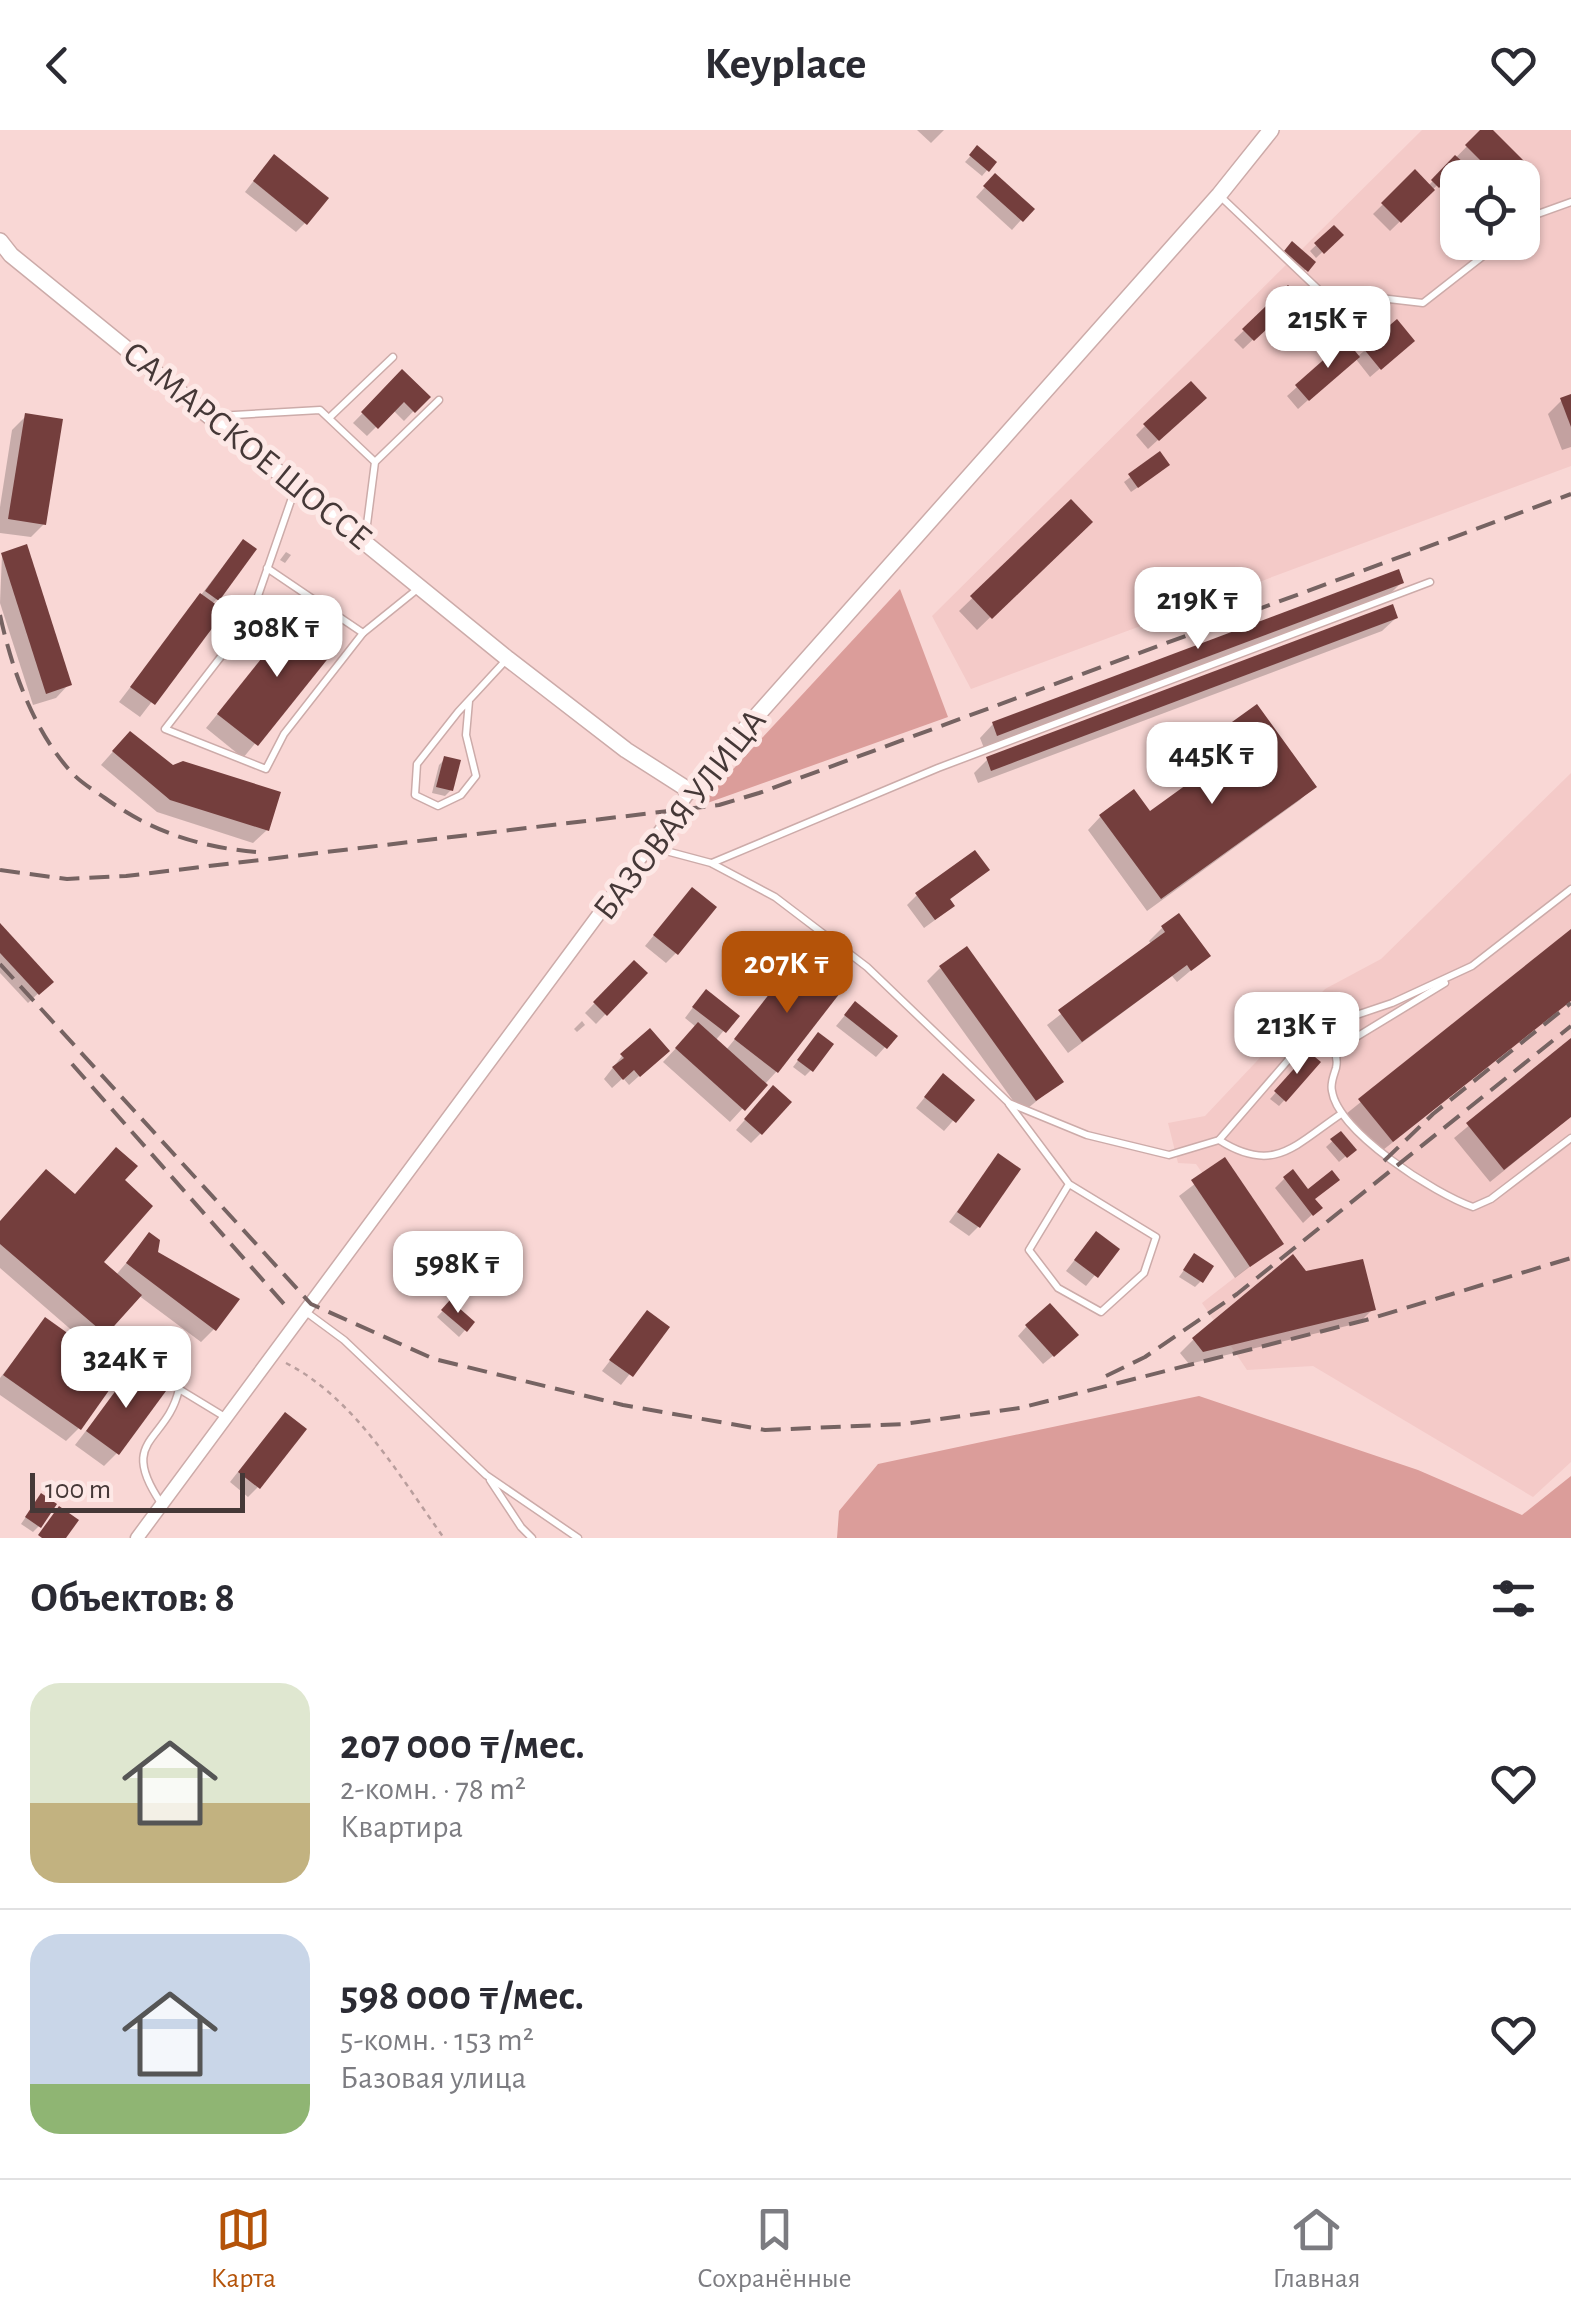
<!DOCTYPE html>
<html lang="ru">
<meta charset="utf-8">
<style>
body{margin:0;font-family:"Alegreya Sans",sans-serif;background:#f7f7f7;color:#2b2b33;height:100vh;display:flex;flex-direction:column;font-size:38px;white-space:nowrap}
*{box-sizing:border-box;margin:0}
p{font-size:32px;color:#7c7c81}
.icon{flex:none;width:55px;height:55px;fill:none;stroke:currentColor;stroke-width:2;stroke-linecap:round;stroke-linejoin:round}
.map{position:relative;height:1408px;overflow:hidden}
.sheet{display:flex;flex-direction:column;background:#fff;flex:1}
.sheet>*{flex:none}
.buttons{position:absolute;left:1440px;top:30px;display:grid;gap:20px}
.buttons a{display:grid;place-items:center;width:100px;height:100px;border-radius:20px;background:#fff;box-shadow:0 2px 8px #0004;font-size:50px}
.scale{position:absolute;left:30px;bottom:25px;width:215px;box-sizing:border-box;padding-left:10px;border:5px solid #453837;border-top:0;font-size:28px;line-height:35px;white-space:nowrap;color:#453837;-webkit-text-stroke:8px #fde8e6;paint-order:stroke}
.price{position:absolute;translate:-50% -85px;padding:0 22px;border-radius:20px;background:#fff;color:#222;font-size:32px;line-height:65px;filter:drop-shadow(0 2px 5px #0008)}
.price::after{content:'';position:absolute;left:50%;top:60px;width:30px;height:22px;margin-left:-15px;background:inherit;clip-path:polygon(0 0,100% 0,50% 100%)}
.price.active{background:#b45309;color:#fff}
ul{padding:0;list-style:none}
li{display:flex;align-items:center;gap:30px;height:250px;padding:0 30px}
li+li{border-top:2px solid #e1e1e2}
li span{display:grid;place-items:center;flex:none;width:280px;height:200px;border-radius:30px;color:#555}
li>.icon{margin-inline-start:auto}
span .icon{width:120px;height:120px;fill:#fffc;stroke-width:1}
li b{font-size:42px}
h2{display:flex;justify-content:space-between;align-items:center;height:120px;padding:0 30px;font-size:42px}
header{display:flex;justify-content:space-between;align-items:center;height:130px;padding:0 30px;background:#fff;font-size:45px;font-weight:700}
.dock{display:flex;justify-content:space-around;align-items:center;height:140px;border-top:2px solid #e1e1e2;background:#fff;font-size:28px;color:#7c7c81}
.dock a{display:grid;justify-items:center;gap:5px}
.dock .active{color:#b45309}
.map>svg:first-child{display:block}
.built{fill:#f4cac8;fill-rule:evenodd}
.forest{fill:#db9d9a}
.shadow{fill:#0003}
.building{fill:#743e3d}
.lines{fill:none;stroke-linecap:round;stroke-linejoin:round}
.service-casing{stroke:#ccaba9;stroke-width:9}
.minor-casing{stroke:#ccaba9;stroke-width:15}
.tertiary-casing{stroke:#ccaba9;stroke-width:18}
.path{stroke:#b99e9d;stroke-width:2.5;stroke-dasharray:5 5;stroke-linecap:butt}
.service{stroke:#fff;stroke-width:6}
.minor{stroke:#fff;stroke-width:12}
.tertiary{stroke:#fff;stroke-width:15}
.rail{stroke:#766362;stroke-width:4;stroke-dasharray:20 10;stroke-linecap:butt}
.labels{text-anchor:middle;dominant-baseline:central;stroke-width:10;stroke-linejoin:round;paint-order:stroke}
.street-label{font-size:35px;fill:#453837;stroke:#fde8e6}
</style>
<header><svg class="icon" aria-label="back" viewBox="0 0 24 24"><path d="M15 5l-7 7 7 7"/></svg>Keyplace<svg class="icon" aria-label="heart" viewBox="0 0 24 24"><path d="M12 20l-8-8c-3-5 5-10 8-4 3-6 11-1 8 4z"/></svg></header>
<div class="map">
<svg width="1571" height="1408" viewBox="0 0 1571 1408">
<rect width="100%" height="100%" fill="#f9d7d5"/>
<g class="built">
<path d="M1422 0H1571V336L971 559 932 486ZM1458 48H1522V112H1458Z"/>
<polygon points="1571,643 1571,1332 1533,1367 1313,1236 1247,1240 1202,1173 1261,1127 1196,1034 1178,1033 1168,993 1205,986 1325,859 1381,829"/>
</g>
<g class="forest">
<polygon points="900,459 948,587 699,676"/>
<polygon points="1199,1266 1418,1340 1522,1385 1571,1346 1571,1408 837,1408 839,1381 878,1334"/>
</g>
<g class="shadow">
<polygon points="917,0 944,0 931,13"/>
<polygon points="1483,0 1489,0 1510,48 1479,48 1462,31 1390,101 1373,84 1415,43 1428,56"/>
<polygon points="977,19 994,32 982,46 965,32"/>
<polygon points="265,36 305,93 296,102 245,62"/>
<polygon points="995,46 1031,79 1012,100 976,67"/>
<polygon points="1334,98 1340,105 1316,128 1310,121"/>
<polygon points="1292,115 1312,132 1300,146 1280,128"/>
<polygon points="1288,158 1297,168 1243,219 1234,210"/>
<polygon points="1397,193 1412,211 1370,247 1355,228 1298,279 1287,266 1345,214 1357,227"/>
<polygon points="402,243 427,267 404,291 393,280 367,306 353,293"/>
<polygon points="1571,267 1571,317 1562,320 1548,284 1561,271"/>
<polygon points="1194,277 1148,319 1136,305 1145,296"/>
<polygon points="26,286 44,394 31,407 0,403 0,377 12,300"/>
<polygon points="1159,325 1161,341 1131,362 1124,352"/>
<polygon points="1071,373 1089,392 977,500 959,481"/>
<polygon points="234,422 217,469 211,474 221,482 140,587 119,572"/>
<polygon points="286,422 291,425 285,433 280,430"/>
<polygon points="2,425 69,554 56,568 33,575 0,473"/>
<polygon points="1401,453 1388,466 984,618 980,608 993,594"/>
<polygon points="1396,488 1382,501 978,653 974,643 988,629"/>
<polygon points="289,497 335,517 243,628 206,598"/>
<polygon points="1227,598 1313,657 1300,670 1147,781 1088,700 1101,686 1150,685 1227,629 1214,612"/>
<polygon points="117,617 172,638 267,700 253,713 157,682 101,635"/>
<polygon points="445,629 451,660 445,666 432,663 439,635"/>
<polygon points="987,740 948,771 942,785 924,798 907,775 917,765"/>
<polygon points="683,770 676,823 666,833 645,816"/>
<polygon points="0,797 50,852 28,873 0,843"/>
<polygon points="1162,798 1208,826 1177,852 1172,846 1068,923 1047,895 1151,814 1149,811"/>
<polygon points="1571,802 1571,870 1378,1024 1346,984"/>
<polygon points="634,833 645,843 596,894 585,883"/>
<polygon points="797,833 837,864 776,942 730,992 663,932 696,897 685,888 697,872 736,886 715,911 726,920"/>
<polygon points="940,838 1061,951 1022,983 927,851"/>
<polygon points="846,884 895,906 876,927 836,896"/>
<polygon points="582,891 585,895 577,902 574,899"/>
<polygon points="813,911 811,940 805,946 793,937"/>
<polygon points="1571,911 1571,986 1490,1052 1454,1008"/>
<polygon points="1309,925 1318,933 1279,976 1270,969"/>
<polygon points="622,926 657,930 629,955 623,948 612,958 604,949"/>
<polygon points="934,956 971,970 944,1001 916,978"/>
<polygon points="764,968 761,1003 751,1013 736,1000"/>
<polygon points="1340,1004 1353,1020 1339,1032 1326,1017"/>
<polygon points="998,1026 979,1096 969,1106 949,1092"/>
<polygon points="1225,1031 1281,1113 1235,1148 1179,1066"/>
<polygon points="1285,1048 1319,1078 1303,1093 1275,1058"/>
<polygon points="121,1051 101,1132 116,1145 150,1105 155,1123 214,1199 201,1212 138,1165 91,1217 0,1138 0,1093"/>
<polygon points="1087,1114 1116,1119 1086,1156 1066,1141"/>
<polygon points="1194,1126 1201,1151 1195,1157 1179,1147"/>
<polygon points="1305,1143 1373,1179 1359,1193 1189,1234 1180,1223 1193,1210"/>
<polygon points="450,1173 472,1192 459,1207 437,1187"/>
<polygon points="647,1183 666,1198 621,1255 602,1241"/>
<polygon points="45,1191 79,1298 66,1311 0,1265 0,1248"/>
<polygon points="1027,1196 1066,1215 1043,1234 1018,1206"/>
<polygon points="133,1240 117,1323 104,1336 75,1315"/>
<polygon points="275,1295 258,1357 248,1367 230,1352"/>
<polygon points="36,1372 39,1396 33,1402 21,1394"/>
</g>
<g class="building">
<polygon points="1480,0 1493,0 1527,34 1514,48 1498,48 1465,15"/>
<polygon points="977,15 997,32 989,42 969,25"/>
<polygon points="274,24 329,68 307,95 253,51"/>
<polygon points="1455,25 1464,33 1439,58 1431,50"/>
<polygon points="1415,39 1435,60 1401,93 1381,73"/>
<polygon points="995,43 1035,79 1023,92 983,56"/>
<polygon points="1334,95 1344,105 1324,124 1314,113"/>
<polygon points="1292,111 1316,132 1308,142 1284,121"/>
<polygon points="1288,155 1300,168 1254,211 1242,199"/>
<polygon points="1397,189 1415,211 1381,240 1363,218"/>
<polygon points="1346,210 1360,227 1309,271 1295,255"/>
<polygon points="402,239 431,267 415,283 404,272 378,299 361,282"/>
<polygon points="1191,251 1207,268 1159,311 1143,294"/>
<polygon points="1571,264 1571,297 1560,268"/>
<polygon points="25,283 63,289 46,395 8,389"/>
<polygon points="1160,321 1170,335 1138,358 1128,344"/>
<polygon points="1071,369 1093,392 992,489 970,466"/>
<polygon points="243,409 257,419 219,471 205,461"/>
<polygon points="27,414 72,555 46,564 1,423"/>
<polygon points="1399,439 1404,453 997,606 992,592"/>
<polygon points="200,463 225,481 155,575 130,557"/>
<polygon points="1393,474 1398,488 991,641 986,627"/>
<polygon points="297,484 338,516 258,616 217,584"/>
<polygon points="1257,574 1317,657 1161,769 1099,685 1134,659 1150,681 1240,616 1225,597"/>
<polygon points="130,601 173,635 183,631 281,662 269,701 170,670 112,621"/>
<polygon points="444,626 461,630 453,661 436,657"/>
<polygon points="975,720 990,740 950,769 955,776 935,790 915,763"/>
<polygon points="692,757 717,777 678,825 653,805"/>
<polygon points="1179,783 1211,826 1191,841 1187,835 1082,912 1058,880 1165,802 1161,796"/>
<polygon points="0,793 54,852 39,865 0,823"/>
<polygon points="1571,799 1571,871 1393,1012 1358,969"/>
<polygon points="967,816 1064,952 1036,971 939,836"/>
<polygon points="634,830 648,843 607,886 593,872"/>
<polygon points="796,830 840,863 778,943 734,909"/>
<polygon points="706,859 740,886 726,903 692,877"/>
<polygon points="855,871 898,906 887,919 844,885"/>
<polygon points="698,892 768,955 745,981 675,918"/>
<polygon points="650,898 670,921 640,947 634,940 623,950 612,937 624,928 620,924"/>
<polygon points="818,902 834,914 813,942 797,930"/>
<polygon points="1571,908 1571,987 1504,1040 1466,993"/>
<polygon points="1309,922 1321,932 1286,972 1274,961"/>
<polygon points="943,943 975,970 956,993 924,967"/>
<polygon points="773,955 792,972 762,1005 744,989"/>
<polygon points="1341,1001 1357,1020 1347,1028 1330,1009"/>
<polygon points="116,1017 138,1036 125,1050 153,1076 104,1132 142,1165 106,1205 0,1114 0,1091 46,1039 75,1064"/>
<polygon points="998,1023 1021,1039 980,1098 957,1082"/>
<polygon points="1225,1027 1284,1114 1250,1137 1191,1050"/>
<polygon points="1293,1039 1308,1059 1332,1040 1340,1050 1315,1069 1323,1078 1313,1086 1283,1047"/>
<polygon points="1096,1101 1120,1119 1098,1148 1074,1130"/>
<polygon points="149,1102 160,1110 158,1122 240,1169 216,1201 126,1133"/>
<polygon points="1194,1123 1214,1136 1203,1153 1183,1140"/>
<polygon points="1293,1124 1306,1141 1363,1129 1376,1180 1203,1222 1192,1208"/>
<polygon points="450,1170 475,1192 467,1202 441,1180"/>
<polygon points="1050,1173 1079,1205 1054,1227 1025,1195"/>
<polygon points="647,1180 670,1197 633,1247 609,1230"/>
<polygon points="45,1187 122,1242 81,1300 3,1245"/>
<polygon points="133,1237 166,1261 119,1325 86,1301"/>
<polygon points="285,1282 307,1299 260,1359 238,1342"/>
<polygon points="41,1363 57,1374 41,1398 25,1387"/>
<polygon points="59,1376 79,1390 66,1408 42,1408 38,1405"/>
</g>
<g class="lines">
<g class="service-casing">
<g id="service">
<polyline points="1220,66 1320,161 1423,173 1501,112"/>
<polyline points="1522,95 1535,85 1571,72"/>
<polyline points="217,286 320,280 375,332"/>
<polyline points="329,288 393,227"/>
<polyline points="365,410 375,332 439,270"/>
<polyline points="267,438 363,503 284,604 266,639 165,599 250,489 296,356"/>
<polyline points="363,503 420,457"/>
<polyline points="469,571 466,605 476,646 461,665 438,676 415,665 417,634 458,582 507,529"/>
<path d="M651 717 711 733 775 767 867 837 1009 973 1087 1005 1169 1025 1219 1010 1315 899C1326 911 1340 920 1336 938 1334 945 1330 953 1332 961 1338 1002 1435 1064 1473 1077L1491 1069 1571 1008"/>
<polyline points="712,733 938,638 1430,452"/>
<polyline points="1315,899 1392,873 1472,836 1571,759"/>
<polyline points="1335,920 1445,853"/>
<polyline points="1009,974 1069,1054 1156,1107 1144,1143 1101,1182 1058,1158 1029,1120 1069,1054"/>
<path d="M1219 1010C1274 1045 1295 1015 1341 984"/>
<polyline points="306,1182 344,1210 486,1345 578,1408"/>
<path d="M118 1211 179 1259C167 1313 117 1308 161 1373"/>
<polyline points="179,1259 225,1287"/>
<polyline points="490,1350 521,1397 532,1408"/>
</g>
</g>
<g class="minor-casing">
<polyline id="minor" points="137,1408 690,661"/>
</g>
<g class="tertiary-casing">
<polyline id="tertiary" points="0,111 11,125 508,529 626,620 690,661 1219,65 1271,0"/>
</g>
<path class="path" d="M286 1233C356 1269 399 1346 444 1408"/>
<use href="#service" class="service"/>
<use href="#minor" class="minor"/>
<use href="#tertiary" class="tertiary"/>
<g class="rail">
<path d="M0 485C12 540 34 603 74 645 83 654 95 661 105 668 152 702 199 717 256 722"/>
<polyline points="0,740 67,749 126,746 719,675 759,663 1571,364"/>
<polyline points="0,834 311,1174 434,1229 623,1275 765,1300 904,1294 1020,1278 1366,1190 1571,1128"/>
<polyline points="72,934 284,1174"/>
<polyline points="1384,1031 1433,984 1571,873"/>
<polyline points="1106,1246 1145,1227 1237,1164 1571,896"/>
</g>
</g>
<g class="labels">
<g class="street-label">
<text transform="translate(247 316) rotate(39)">САМАРСКОЕ ШОССЕ</text>
<text transform="translate(680 685) rotate(-52)">БАЗОВАЯ УЛИЦА</text>
</g>
</g>
</svg>
<div class="buttons">
<a><svg class="icon" aria-label="locate" viewBox="0 0 24 24"><circle cx="12" cy="12" r="6"/><path d="M12 2v4M12 18v4M2 12h4M18 12h4"/></svg></a>
</div>
<div class="scale">100 m</div>
<b class="price" style="left:1328px;top:241px">215K ₸</b>
<b class="price" style="left:1198px;top:522px">219K ₸</b>
<b class="price" style="left:277px;top:550px">308K ₸</b>
<b class="price" style="left:1212px;top:677px">445K ₸</b>
<b class="price active" style="left:787px;top:886px">207K ₸</b>
<b class="price" style="left:1297px;top:947px">213K ₸</b>
<b class="price" style="left:458px;top:1186px">598K ₸</b>
<b class="price" style="left:126px;top:1281px">324K ₸</b>
</div>
<section class="sheet">
<h2>Объектов: 8<svg class="icon" aria-label="filters" viewBox="0 0 24 24"><path d="M4 7h16M4 17h16"/><circle cx="9" cy="7" r="2"/><circle cx="15" cy="17" r="2"/></svg></h2>
<ul>
<li><span style="background:linear-gradient(#dfe7d0 60%,#c2b280 0)"><svg class="icon" aria-label="home" viewBox="0 0 24 24"><path d="M3 11l9-7 9 7M6 9v11h12V9"/></svg></span><div><b>207 000 ₸/мес.</b><p>2-комн. · 78 m²</p><p>Квартира</p></div><svg class="icon" aria-label="heart" viewBox="0 0 24 24"><path d="M12 20l-8-8c-3-5 5-10 8-4 3-6 11-1 8 4z"/></svg></li>
<li><span style="background:linear-gradient(#c9d6e8 75%,#8fb573 0)"><svg class="icon" aria-label="home" viewBox="0 0 24 24"><path d="M3 11l9-7 9 7M6 9v11h12V9"/></svg></span><div><b>598 000 ₸/мес.</b><p>5-комн. · 153 m²</p><p>Базовая улица</p></div><svg class="icon" aria-label="heart" viewBox="0 0 24 24"><path d="M12 20l-8-8c-3-5 5-10 8-4 3-6 11-1 8 4z"/></svg></li>
</ul>
</section>
<nav class="dock">
<a class="active"><svg class="icon" aria-label="map" viewBox="0 0 24 24"><path d="M3 6l6-2 6 2 6-2v14l-6 2-6-2-6 2zM9 4v14M15 6v14"/></svg>Карта</a>
<a><svg class="icon" aria-label="saved" viewBox="0 0 24 24"><path d="M7 4h10v16l-5-4-5 4z"/></svg>Сохранённые</a>
<a><svg class="icon" aria-label="home" viewBox="0 0 24 24"><path d="M3 11l9-7 9 7M6 9v11h12V9"/></svg>Главная</a>
</nav>
